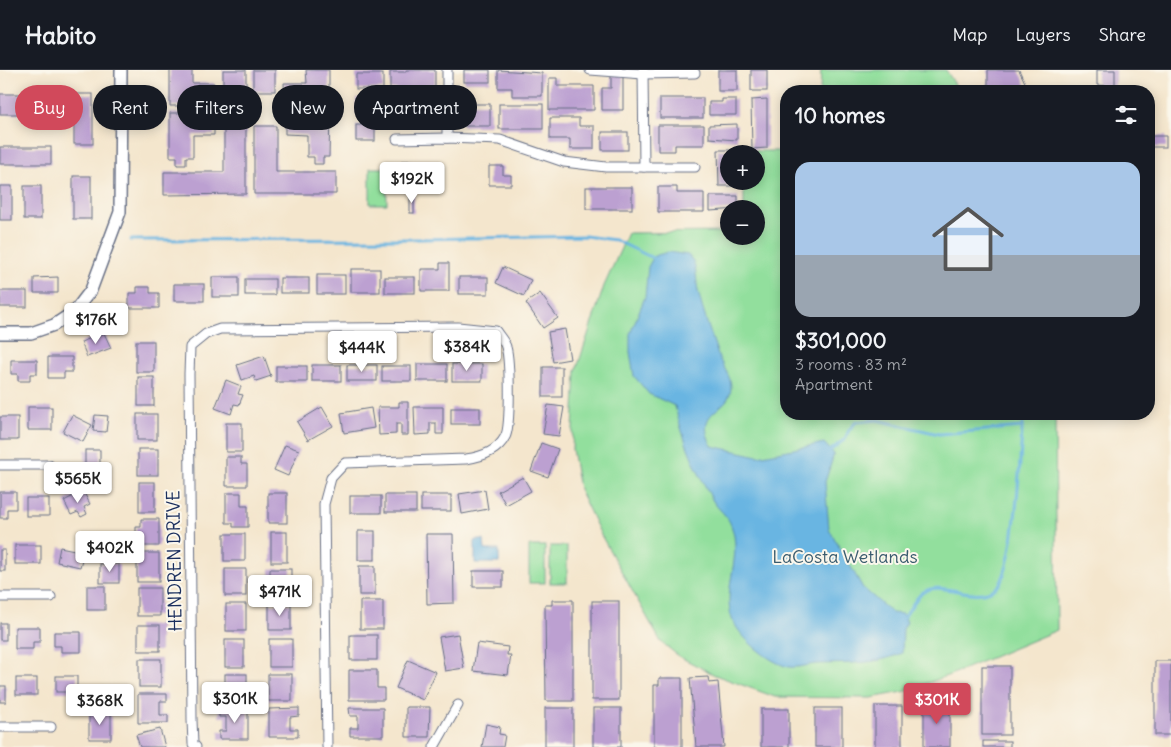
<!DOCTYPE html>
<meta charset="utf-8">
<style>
body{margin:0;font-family:Delius,sans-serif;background:#20242c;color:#f1f3f6;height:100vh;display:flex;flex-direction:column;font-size:19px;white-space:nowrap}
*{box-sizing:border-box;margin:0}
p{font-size:16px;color:#9ea1a6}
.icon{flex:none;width:28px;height:28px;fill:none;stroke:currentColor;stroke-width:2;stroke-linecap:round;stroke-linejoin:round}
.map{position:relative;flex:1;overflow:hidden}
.sheet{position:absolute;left:780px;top:15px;width:375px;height:335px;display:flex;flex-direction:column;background:#171b24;border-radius:20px;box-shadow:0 2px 12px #0003}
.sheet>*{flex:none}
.top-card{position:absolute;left:15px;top:15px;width:475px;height:45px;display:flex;gap:10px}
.buttons{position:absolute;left:720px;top:75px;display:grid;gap:10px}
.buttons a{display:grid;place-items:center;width:45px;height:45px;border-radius:50%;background:#171b24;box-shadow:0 2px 12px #0003;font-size:25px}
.price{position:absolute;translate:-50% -42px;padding:0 11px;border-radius:5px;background:#fff;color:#222;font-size:16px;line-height:32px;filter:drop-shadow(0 1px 2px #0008)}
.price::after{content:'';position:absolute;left:50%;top:30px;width:15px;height:11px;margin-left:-8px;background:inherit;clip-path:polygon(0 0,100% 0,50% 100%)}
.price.selected{background:#d1495b;color:#fff}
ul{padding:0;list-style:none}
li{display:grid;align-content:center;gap:10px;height:265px;padding:0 15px}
li span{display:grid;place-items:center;height:155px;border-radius:15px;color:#555}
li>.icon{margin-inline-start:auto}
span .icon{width:90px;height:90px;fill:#fffc;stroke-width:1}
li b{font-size:21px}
h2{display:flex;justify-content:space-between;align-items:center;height:60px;padding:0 15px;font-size:21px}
.chip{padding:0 18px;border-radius:22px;background:#171b24;box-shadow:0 2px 12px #0003;font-size:18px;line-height:45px}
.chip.selected{background:#d1495b;color:#fff}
header{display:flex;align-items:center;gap:30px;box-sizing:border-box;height:70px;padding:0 25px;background:#171b24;border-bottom:1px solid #363941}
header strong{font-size:24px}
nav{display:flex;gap:28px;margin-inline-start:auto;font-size:18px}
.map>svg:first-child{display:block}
.green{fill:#92df9d;stroke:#56877e}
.water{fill:#69b5e2;stroke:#4272a0}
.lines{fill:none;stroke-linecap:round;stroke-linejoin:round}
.stream{stroke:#69b5e2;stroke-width:3}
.building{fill:#bca0d1}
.minor-casing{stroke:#676f85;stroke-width:11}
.tertiary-casing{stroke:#676f85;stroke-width:14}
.minor{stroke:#fff;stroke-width:9}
.tertiary{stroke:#fff;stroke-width:11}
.labels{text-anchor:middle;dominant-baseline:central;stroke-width:4;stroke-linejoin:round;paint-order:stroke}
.park-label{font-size:18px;fill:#395b6e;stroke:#fbf7ec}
.street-label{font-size:18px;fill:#1b2f5e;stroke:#fbf7ec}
</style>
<header>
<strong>Habito</strong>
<nav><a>Map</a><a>Layers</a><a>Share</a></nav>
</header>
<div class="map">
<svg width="1171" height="677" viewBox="0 0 1171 677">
<rect width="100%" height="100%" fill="#fbf7ec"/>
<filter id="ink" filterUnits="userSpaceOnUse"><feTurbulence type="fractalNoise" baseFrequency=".02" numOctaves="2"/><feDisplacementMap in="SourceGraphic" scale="10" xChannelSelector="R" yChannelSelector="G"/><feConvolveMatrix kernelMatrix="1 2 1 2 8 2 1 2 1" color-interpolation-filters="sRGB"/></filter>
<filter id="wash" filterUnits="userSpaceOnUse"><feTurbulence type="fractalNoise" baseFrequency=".0096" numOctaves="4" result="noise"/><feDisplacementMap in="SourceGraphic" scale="20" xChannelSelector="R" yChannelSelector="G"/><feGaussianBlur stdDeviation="1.12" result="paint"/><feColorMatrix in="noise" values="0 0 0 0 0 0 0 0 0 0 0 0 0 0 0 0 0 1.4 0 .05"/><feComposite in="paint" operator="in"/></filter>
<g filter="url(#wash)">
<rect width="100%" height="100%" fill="#f4e6cd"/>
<g class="green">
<polygon points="821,0 946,0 959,21 820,21"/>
<polygon points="743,81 786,81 786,344 1055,344 1057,560 955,603 903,622 871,628 775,627 715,605 680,587 661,572 601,465 579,419 572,379 576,301 604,216 628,163 729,162 729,166 756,166 756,139 744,139 744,111 756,111 756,84 743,84"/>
<polygon points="370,98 386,98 387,134 370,134"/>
<rect x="529" y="476" width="16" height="37"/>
<rect x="550" y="476" width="17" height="37"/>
</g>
<g class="water">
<path d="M668 182 688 185 693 191C697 201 696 211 698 221 703 243 711 264 718 285 721 295 731 305 731 317 731 343 692 338 712 376L758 386 824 373 834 384 825 412 829 459 863 518 892 543 902 544 907 552 903 559 902 583C875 595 845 593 816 594 807 595 798 598 789 597 769 593 737 566 731 546 723 517 743 485 731 455 728 446 718 439 713 431 696 400 683 370 675 336L649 324 634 306 630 282V264L645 227 648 197 654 186Z"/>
<polygon points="475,470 484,470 485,480 499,480 499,493 475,493"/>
</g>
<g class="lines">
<g class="stream">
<polyline points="131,170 419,169 585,166 615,170 657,190"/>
<polyline points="831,380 845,369 849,360 856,352 877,350 939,364 1022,357"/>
<path d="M904 547C910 539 915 529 922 523 941 508 973 534 996 518 1016 505 1021 372 1023 344"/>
</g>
</g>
<g id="blocks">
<g class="building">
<polygon points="170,0 192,0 192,13 214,13 214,36 170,36"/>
<rect x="223" y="0" width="23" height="22"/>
<rect x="253" y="0" width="22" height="21"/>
<polygon points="306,0 329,0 329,35 285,35 284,13 307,13"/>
<polygon points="406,0 435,0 435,19 390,19 390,2 406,2"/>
<rect x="464" y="0" width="26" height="12"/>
<polygon points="498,0 542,3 542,26 512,26 512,18 498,18"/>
<rect x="718" y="0" width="19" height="21"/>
<rect x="751" y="0" width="16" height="21"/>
<polygon points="988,0 1019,0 1029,21 992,21 988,15"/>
<polygon points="1097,0 1115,0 1115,16 1097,15"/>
<rect x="356" y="4" width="27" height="15"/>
<polygon points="611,5 623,5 623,40 602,40 602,18 611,18"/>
<polygon points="549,8 557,8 557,16 594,16 594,40 549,40"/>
<rect x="0" y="24" width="64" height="20"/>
<rect x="74" y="24" width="19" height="50"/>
<polygon points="391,27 435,27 435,53 419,53 419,47 391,47"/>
<rect x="356" y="28" width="23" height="15"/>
<rect x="660" y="28" width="43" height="20"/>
<rect x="226" y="29" width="16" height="20"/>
<polygon points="722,29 736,29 736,45 709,45 709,32 722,32"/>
<polygon points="767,29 767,78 752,79 751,30"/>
<rect x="462" y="34" width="28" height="22"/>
<rect x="499" y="34" width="44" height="25"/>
<polygon points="285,42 330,42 329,87 323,87 323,94 314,94 314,87 307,87 307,65 285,64"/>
<polygon points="170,43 214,43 214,65 193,65 193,87 186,87 186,95 177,95 177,87 170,87"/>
<polygon points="550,48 579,48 579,56 594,56 594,79 570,79 570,69 550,69"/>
<polygon points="737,54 737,70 709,68 709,55"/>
<rect x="356" y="55" width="19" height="16"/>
<polygon points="658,55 704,55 704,75 675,75 675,81 658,81"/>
<polygon points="224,56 246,56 246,124 164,125 164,102 224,102"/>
<polygon points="254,56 276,56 276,102 336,102 336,124 254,124"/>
<rect x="602" y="62" width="26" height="18"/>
<rect x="1149" y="66" width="17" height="11"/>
<rect x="0" y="77" width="51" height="17"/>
<polygon points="718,80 738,80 738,84 729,84 729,111 738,111 738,116 719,116"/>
<rect x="402" y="91" width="9" height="11"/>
<polygon points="489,96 503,96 503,105 511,105 511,115 489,115"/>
<rect x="73" y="106" width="18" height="43"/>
<rect x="0" y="116" width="12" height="34"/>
<rect x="24" y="116" width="17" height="33"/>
<rect x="586" y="117" width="46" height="22"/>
<polygon points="658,117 677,117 677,123 704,123 704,142 658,142"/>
<rect x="410" y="124" width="4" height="19"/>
<polygon points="710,126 738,126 738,139 710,141"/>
<polygon points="440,193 449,193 449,221 421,221 421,199 440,199"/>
<polygon points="503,197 531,210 524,226 496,213"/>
<rect x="351" y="199" width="29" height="23"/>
<rect x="317" y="205" width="28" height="19"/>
<polygon points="58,207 58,223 34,223 34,208"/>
<rect x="212" y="207" width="27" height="20"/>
<rect x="385" y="207" width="30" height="16"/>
<rect x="459" y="207" width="29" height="17"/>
<rect x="280" y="208" width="29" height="15"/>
<rect x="245" y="209" width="30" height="16"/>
<rect x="174" y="214" width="30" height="17"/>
<polygon points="137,217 150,217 150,223 159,223 159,238 129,238 129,223 137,223"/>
<rect x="0" y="221" width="27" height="16"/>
<polygon points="540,223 558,248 543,258 526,233"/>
<polygon points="565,259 570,289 553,292 548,262"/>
<polygon points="104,263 111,278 87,287 81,272"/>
<rect x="136" y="271" width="18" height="31"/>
<polygon points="264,286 271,306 256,311 254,306 242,310 237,295"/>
<polygon points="48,287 72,287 72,302 64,302 64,308 48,308"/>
<polygon points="11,290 37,290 37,304 30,304 30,311 18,311 18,304 11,304"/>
<rect x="417" y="294" width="30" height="17"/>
<rect x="452" y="294" width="30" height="17"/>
<rect x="312" y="295" width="29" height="16"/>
<rect x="347" y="295" width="30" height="16"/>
<rect x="276" y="296" width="31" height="16"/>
<rect x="382" y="296" width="29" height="15"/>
<rect x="543" y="297" width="19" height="30"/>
<rect x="138" y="307" width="16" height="29"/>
<polygon points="226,310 241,316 238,324 243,325 239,335 234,334 231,344 215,338"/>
<polygon points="399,332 408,332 408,365 401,365 401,354 396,354 396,364 379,365 378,337 399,337"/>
<polygon points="548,335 564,337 559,366 543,364"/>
<rect x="28" y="337" width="24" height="23"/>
<polygon points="322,337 333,356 308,370 297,352"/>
<polygon points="414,337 443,337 443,364 436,364 436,353 430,353 430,364 415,365"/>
<polygon points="371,338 374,358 344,363 341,343"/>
<rect x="451" y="338" width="29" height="16"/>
<rect x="137" y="344" width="20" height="26"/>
<polygon points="72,345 92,355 83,372 63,362"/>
<polygon points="95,345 108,346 106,362 93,361"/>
<rect x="0" y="347" width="18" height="23"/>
<rect x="226" y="353" width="16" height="29"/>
<polygon points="541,373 558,379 548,407 531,401"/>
<polygon points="285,375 299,380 288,406 274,400"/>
<rect x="138" y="379" width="20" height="26"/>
<rect x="85" y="380" width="15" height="26"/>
<polygon points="226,387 241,387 241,394 247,394 247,416 226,416"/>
<polygon points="523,407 531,421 506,435 498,421"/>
<rect x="139" y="412" width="16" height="30"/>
<polygon points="485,420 488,439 462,444 459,424"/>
<polygon points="83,421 90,434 84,437 87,444 81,447 78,442 71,445 64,431"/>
<polygon points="0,422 16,422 16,439 7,439 7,448 0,448"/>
<polygon points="226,423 241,423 241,436 248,436 248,457 233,457 233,453 226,453"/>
<rect x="268" y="423" width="19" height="30"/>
<rect x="385" y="425" width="31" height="17"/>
<rect x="421" y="425" width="30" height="16"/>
<rect x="350" y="426" width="31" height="17"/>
<rect x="26" y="428" width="23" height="18"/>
<polygon points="141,449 159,449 159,476 136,476 136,457 141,457"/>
<rect x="358" y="461" width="17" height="29"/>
<rect x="271" y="462" width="16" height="30"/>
<rect x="224" y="464" width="21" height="27"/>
<polygon points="426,464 453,464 454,533 427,534"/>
<rect x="15" y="475" width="26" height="19"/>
<polygon points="60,477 84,482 80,497 57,492"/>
<rect x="0" y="480" width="5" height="21"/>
<rect x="137" y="483" width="22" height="29"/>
<rect x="100" y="494" width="19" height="19"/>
<rect x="359" y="496" width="16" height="29"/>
<rect x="225" y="499" width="21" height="27"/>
<rect x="270" y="499" width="21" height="26"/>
<rect x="473" y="501" width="30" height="16"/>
<rect x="87" y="516" width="18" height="24"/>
<rect x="137" y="518" width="23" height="28"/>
<polygon points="552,530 573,530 573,631 546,631 545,535 552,535"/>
<rect x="360" y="531" width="23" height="28"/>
<rect x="592" y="531" width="27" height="99"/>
<rect x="226" y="534" width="20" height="27"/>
<rect x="269" y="534" width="22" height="26"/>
<rect x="0" y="553" width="6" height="17"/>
<rect x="138" y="555" width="22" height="26"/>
<polygon points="15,557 40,557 40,572 33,572 33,579 15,579"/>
<polygon points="54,562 81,562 81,582 61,582 61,576 54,576"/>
<polygon points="458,564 464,598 445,601 439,567"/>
<rect x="350" y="565" width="27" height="25"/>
<rect x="269" y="569" width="23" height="28"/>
<rect x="225" y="570" width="19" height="27"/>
<polygon points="477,573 508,577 507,585 511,585 508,605 473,601"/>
<rect x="139" y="589" width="22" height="28"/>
<polygon points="408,590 436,602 423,630 396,618"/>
<rect x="1155" y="591" width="16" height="74"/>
<rect x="982" y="596" width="28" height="69"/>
<polygon points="349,600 377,600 377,618 384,618 384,630 349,630"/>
<rect x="225" y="604" width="22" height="29"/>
<rect x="268" y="604" width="24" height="27"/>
<rect x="56" y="606" width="21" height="16"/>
<polygon points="708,607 709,613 718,612 724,677 696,677 690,608"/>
<rect x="16" y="608" width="21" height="17"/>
<polygon points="659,608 682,608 682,677 654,677 654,615 659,615"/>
<rect x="0" y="616" width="6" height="16"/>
<polygon points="138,624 167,624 167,631 160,631 160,645 168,645 168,653 138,653"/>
<rect x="924" y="633" width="26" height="44"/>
<rect x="875" y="636" width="27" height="41"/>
<polygon points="406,637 430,637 429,667 406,667"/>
<polygon points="299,638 299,646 290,647 290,659 298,659 298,667 269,667 269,639"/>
<polygon points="349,638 383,638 383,666 350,666 350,658 358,658 358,646 350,646"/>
<rect x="545" y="638" width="28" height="39"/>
<rect x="593" y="638" width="28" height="39"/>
<rect x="815" y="638" width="27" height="39"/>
<polygon points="219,639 248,639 248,669 219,669 219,661 226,661 226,647 219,647"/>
<rect x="761" y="639" width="28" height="38"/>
<rect x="89" y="642" width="22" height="27"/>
<polygon points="486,654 500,657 499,664 505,665 503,677 482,677"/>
<polygon points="160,659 165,677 140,677 136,665"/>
<rect x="983" y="671" width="27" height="6"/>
</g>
</g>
</g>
<g filter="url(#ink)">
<use href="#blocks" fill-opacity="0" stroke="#676f85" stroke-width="1"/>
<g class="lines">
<g class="minor-casing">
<g id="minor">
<polyline points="447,0 447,68"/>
<polyline points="590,0 643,4 695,3"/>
<polyline points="643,0 644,97"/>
<polyline points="397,69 447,68 500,70 564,92 606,97 695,97"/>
<polyline points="0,395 49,395"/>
<polyline points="0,527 51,527"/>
<polyline points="0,657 51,657"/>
<path d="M196 677 193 674 192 650 189 304 190 277 206 264 220 259 458 257 496 261C499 266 505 272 506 277 510 290 511 357 505 367 497 382 481 387 466 389L345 393 331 408 324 434 327 677"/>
<polyline points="434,677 458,635"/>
</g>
</g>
<g class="tertiary-casing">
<polyline id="tertiary" points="0,263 31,263 54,255 75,241 91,220 120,142 121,0"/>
</g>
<use href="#minor" class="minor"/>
<use href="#tertiary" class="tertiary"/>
</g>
</g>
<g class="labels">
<g class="park-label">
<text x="845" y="486">LaCosta Wetlands</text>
</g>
<g class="street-label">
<text transform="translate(174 491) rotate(-91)">HENDREN DRIVE</text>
</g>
</g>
</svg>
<div class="buttons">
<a>+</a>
<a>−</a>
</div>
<b class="price" style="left:412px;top:134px">$192K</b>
<b class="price" style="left:96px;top:275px">$176K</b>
<b class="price" style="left:467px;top:302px">$384K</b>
<b class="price" style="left:362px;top:303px">$444K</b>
<b class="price" style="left:78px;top:434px">$565K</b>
<b class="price" style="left:110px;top:503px">$402K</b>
<b class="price" style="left:280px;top:547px">$471K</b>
<b class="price" style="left:235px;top:654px">$301K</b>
<b class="price selected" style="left:937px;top:655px">$301K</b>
<b class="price" style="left:100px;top:656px">$368K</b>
<div class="top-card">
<a class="chip selected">Buy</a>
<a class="chip">Rent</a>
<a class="chip">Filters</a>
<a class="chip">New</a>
<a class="chip">Apartment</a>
</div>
<section class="sheet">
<h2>10 homes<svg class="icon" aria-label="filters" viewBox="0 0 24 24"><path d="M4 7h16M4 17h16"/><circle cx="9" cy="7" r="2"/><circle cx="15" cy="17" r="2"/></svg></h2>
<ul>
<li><span style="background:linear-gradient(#a9c7e8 60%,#9aa5b1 0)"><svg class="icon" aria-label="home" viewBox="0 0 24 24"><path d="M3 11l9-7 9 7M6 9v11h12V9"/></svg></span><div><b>$301,000</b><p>3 rooms · 83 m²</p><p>Apartment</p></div></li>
</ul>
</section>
</div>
